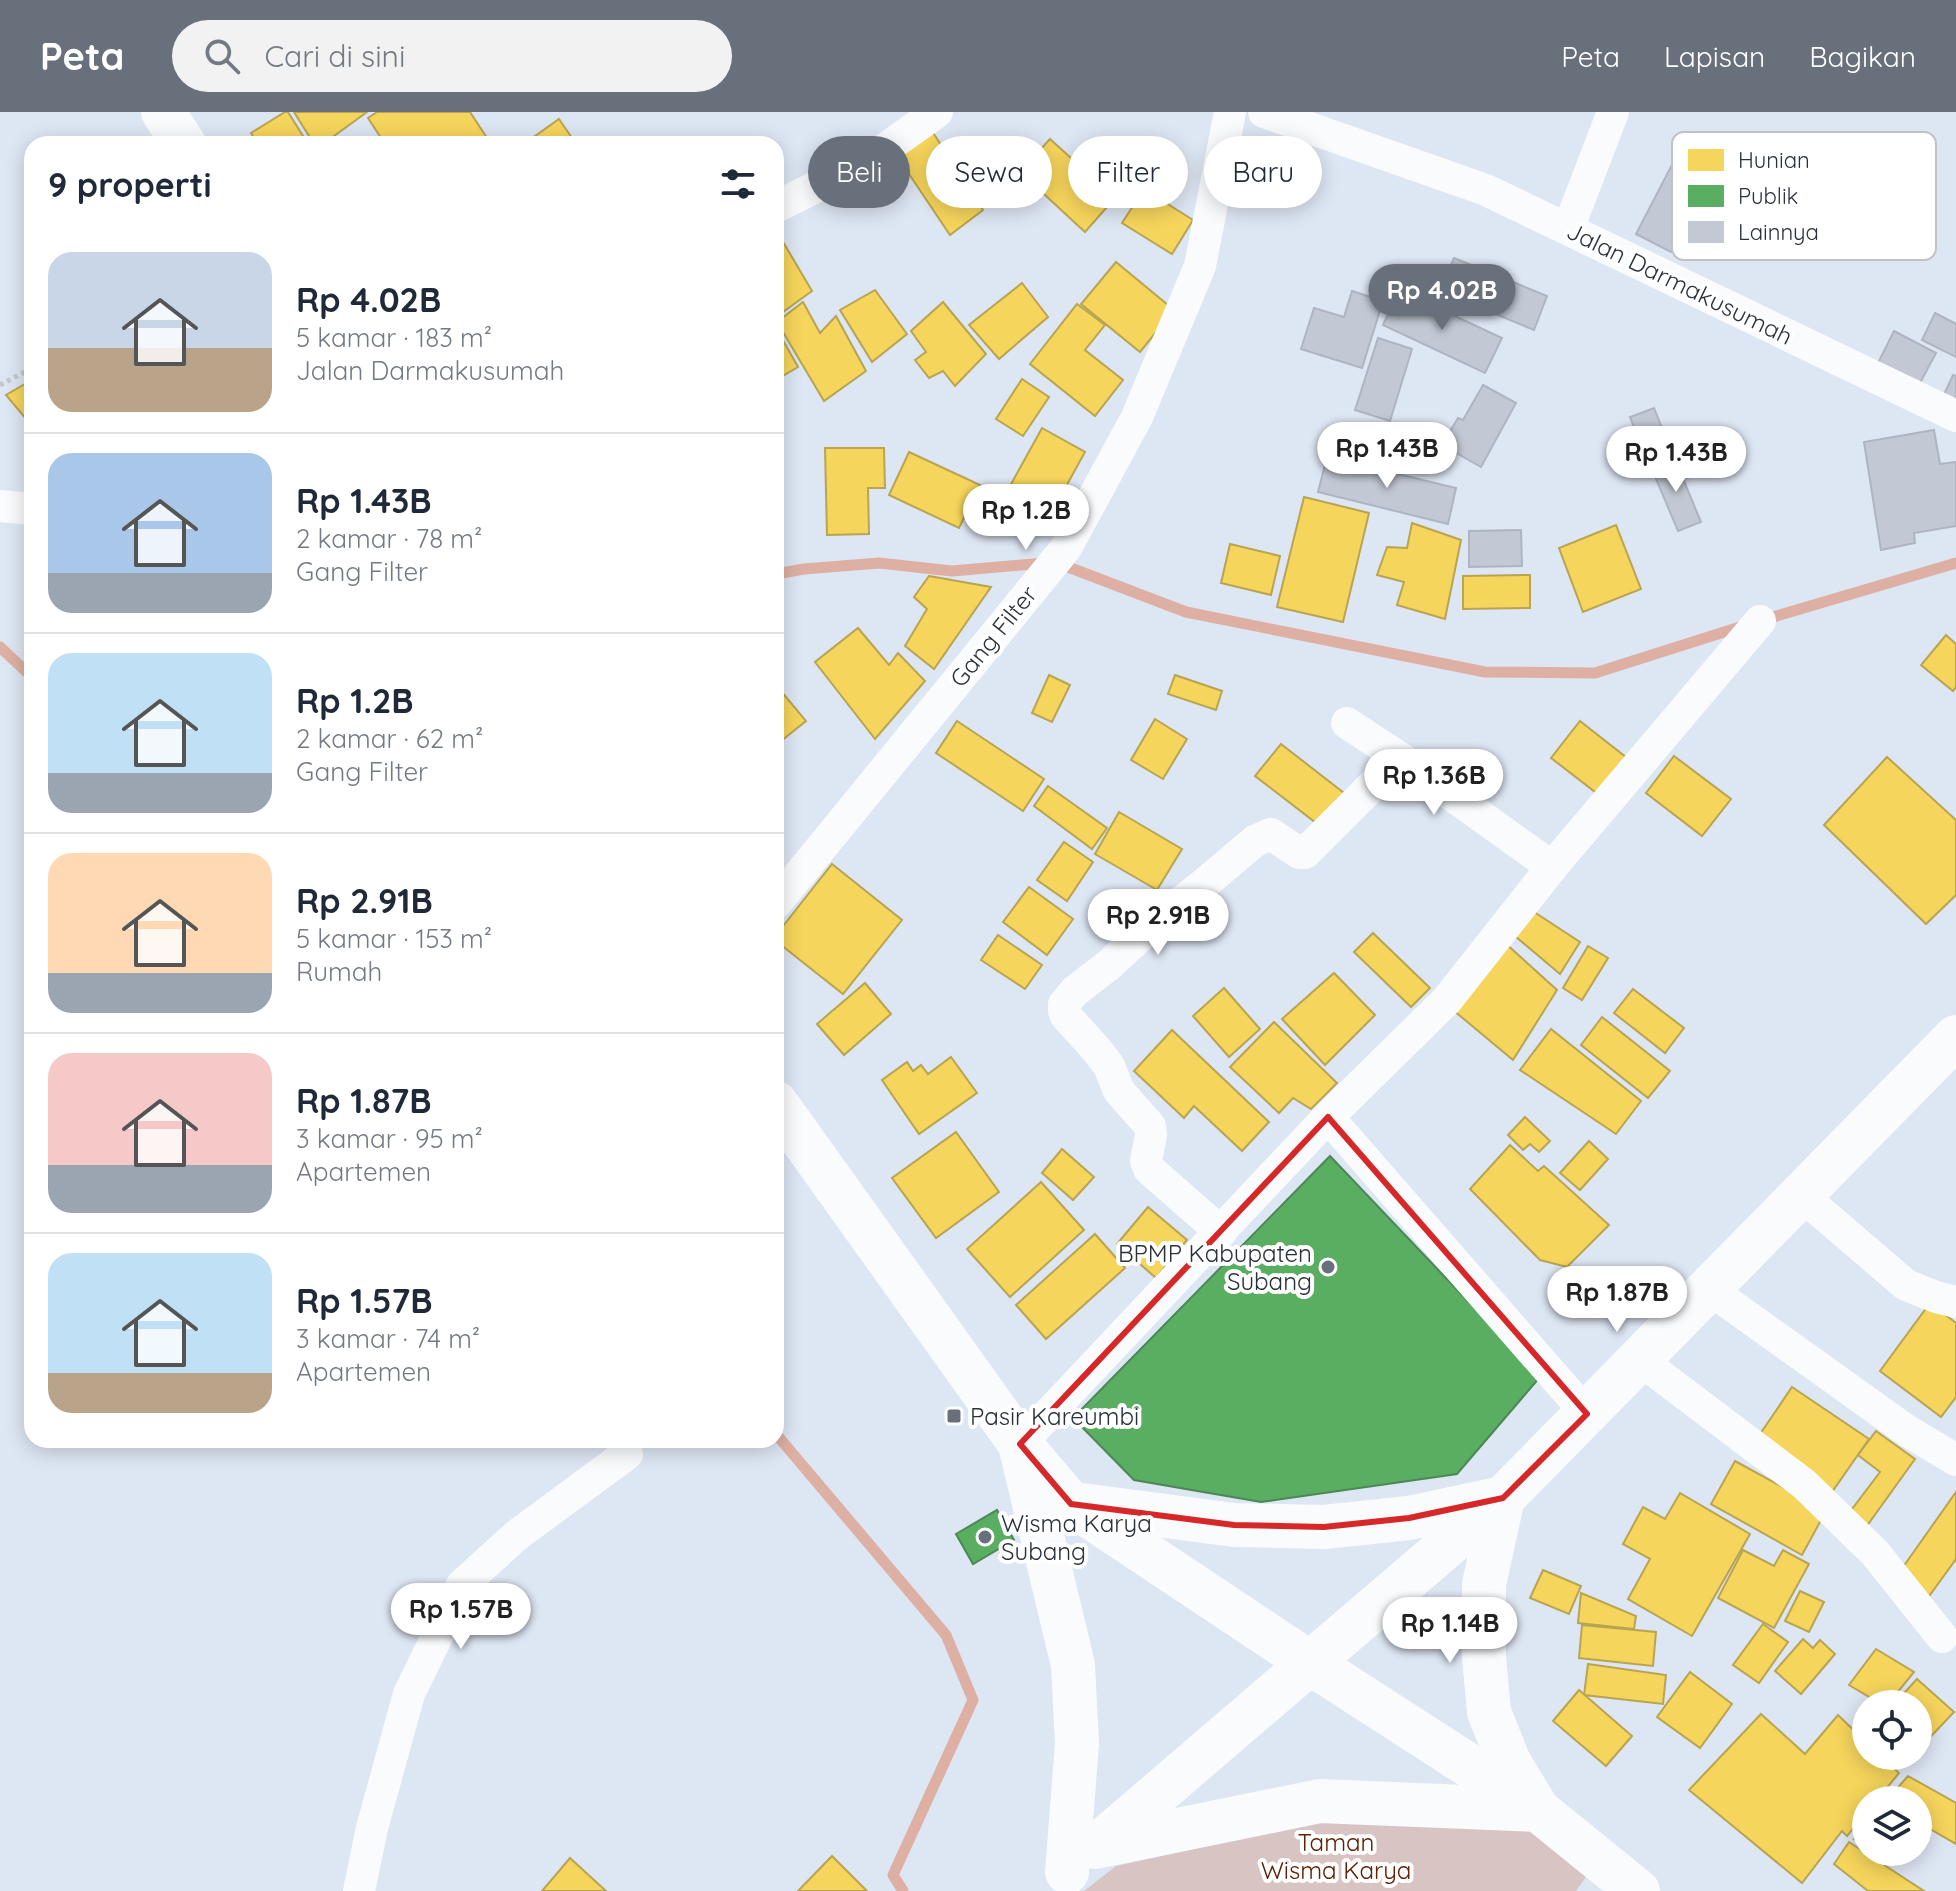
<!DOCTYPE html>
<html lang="id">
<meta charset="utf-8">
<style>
body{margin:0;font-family:Quicksand,sans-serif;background:#f2f2f3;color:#1f2937;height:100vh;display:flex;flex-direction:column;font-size:30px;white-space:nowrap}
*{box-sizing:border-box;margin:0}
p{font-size:26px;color:#747a83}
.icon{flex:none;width:44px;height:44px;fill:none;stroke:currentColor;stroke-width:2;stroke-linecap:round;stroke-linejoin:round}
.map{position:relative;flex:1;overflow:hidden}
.drawer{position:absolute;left:24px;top:24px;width:760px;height:1312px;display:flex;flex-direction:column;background:#fff;border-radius:24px;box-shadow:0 4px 20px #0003}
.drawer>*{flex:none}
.hud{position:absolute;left:808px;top:24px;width:760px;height:72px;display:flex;gap:16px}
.buttons{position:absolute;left:1852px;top:1578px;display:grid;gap:16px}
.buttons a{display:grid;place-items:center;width:80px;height:80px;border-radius:50%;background:#fff;box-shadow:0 4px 20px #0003;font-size:40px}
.price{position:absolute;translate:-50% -68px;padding:0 18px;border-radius:28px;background:#fff;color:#222;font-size:26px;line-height:52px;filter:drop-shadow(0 2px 4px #0008)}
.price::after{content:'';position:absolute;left:50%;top:48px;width:24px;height:18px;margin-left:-12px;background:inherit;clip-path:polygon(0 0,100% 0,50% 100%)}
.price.current{background:#68707b;color:#fff}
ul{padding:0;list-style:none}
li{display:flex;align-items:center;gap:24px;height:200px;padding:0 24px}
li+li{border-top:2px solid #e0e1e3}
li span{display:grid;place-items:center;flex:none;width:224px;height:160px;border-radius:24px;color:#555}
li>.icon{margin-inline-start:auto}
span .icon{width:96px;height:96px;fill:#fffc;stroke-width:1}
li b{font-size:34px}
h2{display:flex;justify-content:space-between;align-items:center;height:96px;padding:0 24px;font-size:34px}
.chip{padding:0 28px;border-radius:36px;background:#fff;box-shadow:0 4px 20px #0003;font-size:28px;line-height:72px}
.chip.current{background:#68707b;color:#fff}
header{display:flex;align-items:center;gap:48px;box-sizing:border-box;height:112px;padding:0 40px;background:#68707b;color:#fff}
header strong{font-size:38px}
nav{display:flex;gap:44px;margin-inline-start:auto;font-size:28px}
.search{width:560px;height:72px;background:#f2f2f3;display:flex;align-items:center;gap:20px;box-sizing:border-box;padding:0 28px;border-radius:44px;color:#747a83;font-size:30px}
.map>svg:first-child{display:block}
.park{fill:#d8c4c2}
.homes{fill:#f6d55c;stroke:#b8a452;stroke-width:2}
.public{fill:#5aae61;stroke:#4b8856;stroke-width:2}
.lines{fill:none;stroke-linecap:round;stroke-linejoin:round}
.stream{stroke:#deb0a3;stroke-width:11}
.building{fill:#c2c9d4;stroke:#aeb5c0;stroke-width:2}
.path{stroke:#c3c6cb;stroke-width:5;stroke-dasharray:4 4;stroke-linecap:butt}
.street{stroke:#fafbfd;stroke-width:32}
.secondary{stroke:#fafbfd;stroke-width:44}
.primary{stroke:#fafbfd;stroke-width:44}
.marked{fill:none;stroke:#d62828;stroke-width:6;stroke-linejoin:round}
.poi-dot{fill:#68707b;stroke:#fff;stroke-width:3}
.labels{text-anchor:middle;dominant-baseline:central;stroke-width:8;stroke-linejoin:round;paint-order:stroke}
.street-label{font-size:24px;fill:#29313b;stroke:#fff}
.poi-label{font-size:24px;fill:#29313b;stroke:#fff;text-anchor:start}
.park-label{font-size:24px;fill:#5e2007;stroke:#fff}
.key{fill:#fff;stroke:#bfc1c4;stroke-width:2}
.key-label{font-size:22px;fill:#29313b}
</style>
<header>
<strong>Peta</strong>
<div class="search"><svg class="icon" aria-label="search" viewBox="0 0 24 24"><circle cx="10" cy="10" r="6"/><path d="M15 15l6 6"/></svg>Cari di sini</div>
<nav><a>Peta</a><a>Lapisan</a><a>Bagikan</a></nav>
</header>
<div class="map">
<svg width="1956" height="1779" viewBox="0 0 1956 1779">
<rect width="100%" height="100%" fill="#dde6f3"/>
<polygon class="park" points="1323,1709 1529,1716 1588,1762 1576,1779 1084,1779 1116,1754"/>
<g class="homes">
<polygon points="285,0 288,0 308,32 258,32 251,21"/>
<polygon points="294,0 367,0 323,32 314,32"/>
<polygon points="377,0 470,0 491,32 385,32 368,6"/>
<polygon points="559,7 576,32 524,32"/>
<polygon points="932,19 983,98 950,123 897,44"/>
<polygon points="1050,27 1115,86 1085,120 1020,60"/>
<polygon points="1144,77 1193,108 1172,142 1122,111"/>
<polygon points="776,118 812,179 776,205"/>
<polygon points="1116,150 1174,198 1140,240 1081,192"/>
<polygon points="1022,171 1048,205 999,247 969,213"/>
<polygon points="875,178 907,222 872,250 840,198"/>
<polygon points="803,190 820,221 836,204 866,259 824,289 777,210"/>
<polygon points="943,190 986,242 955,274 943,259 929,266 915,248 926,240 911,219"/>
<polygon points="1077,192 1105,213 1085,238 1123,268 1095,304 1030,252"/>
<polygon points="776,216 798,255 776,268"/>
<polygon points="1022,267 1049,285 1023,324 996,307"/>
<polygon points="32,268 32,306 27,308 6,283"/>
<polygon points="1042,316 1085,340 1042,418 999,394"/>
<polygon points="825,336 884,336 885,376 868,376 869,422 827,423"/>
<polygon points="909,340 980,373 959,416 889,383"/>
<polygon points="1304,385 1369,401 1343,510 1277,495"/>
<polygon points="1412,411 1461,428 1445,507 1397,493 1404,470 1377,463 1387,435 1407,436"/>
<polygon points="1616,413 1641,477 1583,500 1559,436"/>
<polygon points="1230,432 1280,444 1271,483 1221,471"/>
<polygon points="1530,463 1530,496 1463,497 1463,464"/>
<polygon points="929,464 991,475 934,557 905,534 927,497 914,485"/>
<polygon points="858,516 889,553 898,541 925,569 875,627 815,550"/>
<polygon points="1946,523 1956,532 1956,575 1953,579 1921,553"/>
<polygon points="1049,563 1070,573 1052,610 1032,601"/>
<polygon points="1175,563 1222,579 1216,598 1168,582"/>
<polygon points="776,573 806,609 776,633"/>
<polygon points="1155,607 1187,627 1163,667 1131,648"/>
<polygon points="957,609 1044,667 1023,699 936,641"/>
<polygon points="1580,609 1627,646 1599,683 1551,646"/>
<polygon points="1281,632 1344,681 1320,714 1255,664"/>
<polygon points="1674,644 1731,687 1702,724 1646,681"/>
<polygon points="1887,645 1956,708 1956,783 1926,812 1824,713"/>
<polygon points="1048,674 1107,716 1092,737 1034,694"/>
<polygon points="1119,700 1182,737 1157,778 1095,742"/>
<polygon points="1064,730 1093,750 1067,789 1037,768"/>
<polygon points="832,752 902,808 843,882 776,829 776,823"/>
<polygon points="1029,775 1073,807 1047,843 1003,810"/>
<polygon points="1528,796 1580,830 1560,862 1509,819"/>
<polygon points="1373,821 1430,876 1411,895 1354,840"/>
<polygon points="998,823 1042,853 1025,877 981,848"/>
<polygon points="1504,830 1557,878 1513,948 1453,898"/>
<polygon points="1588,834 1608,846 1582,888 1563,876"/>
<polygon points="1334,861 1375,903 1325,953 1282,907"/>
<polygon points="865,871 891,902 844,943 817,912"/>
<polygon points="1224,876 1260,917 1229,945 1193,904"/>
<polygon points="1633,877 1684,916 1665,941 1614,901"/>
<polygon points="1602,905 1670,959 1648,986 1581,933"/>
<polygon points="1274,910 1337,971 1311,997 1293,986 1279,1001 1230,955"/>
<polygon points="1551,917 1641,989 1616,1022 1520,958"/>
<polygon points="1172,918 1269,1010 1242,1039 1194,994 1184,1006 1134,959"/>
<polygon points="951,945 977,981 919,1022 882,968 907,950 913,959 921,953 928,962"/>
<polygon points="1525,1005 1550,1029 1539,1040 1530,1032 1523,1038 1508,1023"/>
<polygon points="956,1020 999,1080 936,1126 892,1066"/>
<polygon points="1589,1029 1608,1047 1580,1078 1560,1061"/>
<polygon points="1510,1033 1538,1059 1544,1054 1609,1113 1567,1155 1540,1148 1470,1077"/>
<polygon points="1062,1037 1094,1065 1073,1088 1042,1061"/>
<polygon points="1041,1070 1084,1118 1010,1185 967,1137"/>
<polygon points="1148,1095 1187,1128 1156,1166 1117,1132"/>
<polygon points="1095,1122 1125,1156 1046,1227 1016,1193"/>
<polygon points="1930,1191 1956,1211 1956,1285 1941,1305 1880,1259"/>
<polygon points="1792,1275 1869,1327 1832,1380 1756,1328"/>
<polygon points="1876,1319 1915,1347 1864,1418 1846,1405 1880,1360 1858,1343"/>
<polygon points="1735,1349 1826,1399 1802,1443 1711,1392"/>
<polygon points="1956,1380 1956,1447 1927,1487 1896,1465"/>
<polygon points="1680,1381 1750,1422 1692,1524 1628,1487 1650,1447 1623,1432 1643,1395 1665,1407"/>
<polygon points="1743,1438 1774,1454 1783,1438 1809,1452 1774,1516 1718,1486"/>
<polygon points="1543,1458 1581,1474 1569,1502 1530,1486"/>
<polygon points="1800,1479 1824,1490 1809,1520 1785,1509"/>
<polygon points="1581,1481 1636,1504 1634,1517 1578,1511"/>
<polygon points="1763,1512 1788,1530 1759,1571 1733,1553"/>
<polygon points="1582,1513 1656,1520 1653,1554 1579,1546"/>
<polygon points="1803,1527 1813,1536 1820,1528 1835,1542 1801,1582 1775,1559"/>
<polygon points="1876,1537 1914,1560 1888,1592 1881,1592 1849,1573"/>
<polygon points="1588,1552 1666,1563 1663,1592 1584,1583"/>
<polygon points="1690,1560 1732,1592 1700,1636 1657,1605"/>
<polygon points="1917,1567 1954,1600 1918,1638 1918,1592 1894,1592"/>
<polygon points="1579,1578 1632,1624 1606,1654 1553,1609"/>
<polygon points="1761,1602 1805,1642 1838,1603 1866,1630 1866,1644 1881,1644 1899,1661 1877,1688 1866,1688 1866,1701 1847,1724 1842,1719 1802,1771 1689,1678"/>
<polygon points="1908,1664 1956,1691 1956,1732 1918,1710 1918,1688 1887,1688"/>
<polygon points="1866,1714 1866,1734 1854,1727"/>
<polygon points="1849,1730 1924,1779 1868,1779 1834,1752"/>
<polygon points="832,1744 867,1779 798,1779"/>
<polygon points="570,1746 606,1779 542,1779"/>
</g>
<g class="public">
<polygon points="1330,1044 1540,1265 1457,1362 1261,1390 1134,1368 1073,1306"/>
<polygon points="997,1398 1014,1428 973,1452 956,1422"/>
</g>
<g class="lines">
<g class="stream">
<polyline points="776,462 804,457 879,451 952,459 1055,450 1186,500 1485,560 1595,561 1743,514"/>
<polyline points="1763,508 1956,451"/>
<polyline points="0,535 32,565"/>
<polyline points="776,1322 946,1523 973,1588 893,1763 903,1779"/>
</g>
</g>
<g class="building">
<polygon points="1689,20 1724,39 1671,140 1636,122"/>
<polygon points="1454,146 1547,184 1534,218 1440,179"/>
<polygon points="1399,178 1502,226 1485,261 1383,213"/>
<polygon points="1352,179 1383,189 1362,256 1301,237 1314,196 1344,205"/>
<polygon points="1935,201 1956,212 1956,245 1922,228"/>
<polygon points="1894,219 1936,241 1919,273 1878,251"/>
<polygon points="1378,226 1412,237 1390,309 1355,298"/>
<polygon points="1953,263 1956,264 1956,297 1941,289"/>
<polygon points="1483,273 1516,291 1481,355 1442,333 1458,306 1463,308"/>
<polygon points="1654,296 1670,336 1646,346 1630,305"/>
<polygon points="1934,318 1940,352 1956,350 1956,414 1914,421 1915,431 1881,438 1864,330"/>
<polygon points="1327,345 1456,376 1448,412 1318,380"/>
<polygon points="1674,345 1701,410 1678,419 1651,355"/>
<polygon points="1521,418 1522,454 1469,455 1469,419"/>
</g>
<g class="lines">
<polyline class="path" points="0,273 32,256"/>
<g class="street">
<polyline points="1264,0 1486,78 1956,304"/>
<polyline points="776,95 871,47 937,0"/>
<polyline points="1568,117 1613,0"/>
<polyline points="0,394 32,397"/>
<polyline points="1347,611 1400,646 1552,755"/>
<polyline points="776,791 1066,436 1137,305 1200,154 1230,0"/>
<polyline points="1328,1005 1587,1302"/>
<polyline points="1801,1083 1906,1173 1936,1185 1956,1190"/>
<polyline points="1221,1120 1149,1057 1146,1049 1151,1023 1150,1014 1119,979 1109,954 1096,937 1066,904 1064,899 1064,892 1075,879 1110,852 1153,812 1204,772 1255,729 1271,722 1299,741 1305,741 1400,646"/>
<polyline points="1709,1177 1906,1318 1956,1348"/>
<polyline points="1640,1248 1804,1372 1875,1441 1942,1525"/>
<polyline points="1020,1332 1328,1005 1447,888 1552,755 1760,509"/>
<polyline points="359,1779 372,1716 409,1582 462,1473 517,1423 627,1342"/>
</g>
<g class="secondary">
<polyline points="1503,1386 1484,1472 1484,1545 1489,1600 1509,1650 1538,1698"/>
<polyline points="1310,1551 1503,1386 1956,925"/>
</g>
<g class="primary">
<polyline points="163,0 184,32"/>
<polyline points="776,991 1020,1332 1071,1392 1310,1551 1538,1698 1638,1779"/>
<polyline points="1021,1337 1073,1553 1077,1632 1067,1760"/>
<polyline points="1082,1393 1234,1413 1324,1415 1409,1406 1503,1386"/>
<polyline points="1099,1732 1310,1551"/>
<polyline points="1095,1735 1320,1689 1536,1698"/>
</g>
</g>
<path class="marked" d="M1328 1005 1587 1302 1503 1386 1409 1406 1324 1415 1234 1413 1071 1392 1020 1332Z"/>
<g class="poi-dot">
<circle cx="1328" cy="1155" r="8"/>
<rect x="946" y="1296" width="16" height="16" rx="4"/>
<circle cx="985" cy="1425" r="8"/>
</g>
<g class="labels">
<g class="street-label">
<text transform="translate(1680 171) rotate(26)">Jalan Darmakusumah</text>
<text transform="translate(993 524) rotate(-51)">Gang Filter</text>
</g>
<g class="poi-label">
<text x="1312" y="1141" text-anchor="end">BPMP Kabupaten<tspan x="1312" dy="28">Subang</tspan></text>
<text x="970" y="1304">Pasir Kareumbi</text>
<text x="1001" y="1411">Wisma Karya<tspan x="1001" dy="28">Subang</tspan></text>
</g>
<g class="park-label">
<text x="1336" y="1730">Taman<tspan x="1336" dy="28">Wisma Karya</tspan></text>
</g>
</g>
<rect x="1672" y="20" width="264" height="128" rx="12" class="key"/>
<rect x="1688" y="37" width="36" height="22" fill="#f6d55c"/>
<rect x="1688" y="73" width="36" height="22" fill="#5aae61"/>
<rect x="1688" y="109" width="36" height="22" fill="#c2c9d4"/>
<g class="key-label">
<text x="1738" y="56">Hunian</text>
<text x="1738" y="92">Publik</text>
<text x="1738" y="128">Lainnya</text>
</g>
</svg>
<div class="buttons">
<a><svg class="icon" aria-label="locate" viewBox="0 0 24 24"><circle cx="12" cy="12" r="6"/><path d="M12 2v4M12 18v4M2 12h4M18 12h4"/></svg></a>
<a><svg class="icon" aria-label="layers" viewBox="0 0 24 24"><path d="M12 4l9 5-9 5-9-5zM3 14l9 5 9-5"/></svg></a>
</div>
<b class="price current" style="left:1442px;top:220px">Rp 4.02B</b>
<b class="price" style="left:1387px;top:378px">Rp 1.43B</b>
<b class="price" style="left:1676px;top:382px">Rp 1.43B</b>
<b class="price" style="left:1026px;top:440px">Rp 1.2B</b>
<b class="price" style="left:1434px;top:705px">Rp 1.36B</b>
<b class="price" style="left:1158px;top:845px">Rp 2.91B</b>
<b class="price" style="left:1617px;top:1222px">Rp 1.87B</b>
<b class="price" style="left:461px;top:1539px">Rp 1.57B</b>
<b class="price" style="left:1450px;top:1553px">Rp 1.14B</b>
<div class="hud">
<a class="chip current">Beli</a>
<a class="chip">Sewa</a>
<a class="chip">Filter</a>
<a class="chip">Baru</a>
</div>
<section class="drawer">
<h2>9 properti<svg class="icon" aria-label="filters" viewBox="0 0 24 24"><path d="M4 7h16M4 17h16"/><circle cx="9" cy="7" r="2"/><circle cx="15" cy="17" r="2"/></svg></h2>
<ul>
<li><span style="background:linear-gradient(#c9d6e8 60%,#b9a48a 0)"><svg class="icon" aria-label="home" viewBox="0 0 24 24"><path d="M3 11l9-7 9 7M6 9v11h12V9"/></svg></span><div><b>Rp 4.02B</b><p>5 kamar · 183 m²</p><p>Jalan Darmakusumah</p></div></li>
<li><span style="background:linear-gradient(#a9c7e8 75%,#9aa5b1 0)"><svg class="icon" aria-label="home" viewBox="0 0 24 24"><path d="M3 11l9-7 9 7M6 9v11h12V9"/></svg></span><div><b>Rp 1.43B</b><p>2 kamar · 78 m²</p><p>Gang Filter</p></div></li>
<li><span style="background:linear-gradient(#bfe0f5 75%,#9aa5b1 0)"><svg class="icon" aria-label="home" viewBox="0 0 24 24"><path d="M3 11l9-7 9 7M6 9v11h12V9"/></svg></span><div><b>Rp 1.2B</b><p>2 kamar · 62 m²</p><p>Gang Filter</p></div></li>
<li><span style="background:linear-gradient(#ffd9b3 75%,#9aa5b1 0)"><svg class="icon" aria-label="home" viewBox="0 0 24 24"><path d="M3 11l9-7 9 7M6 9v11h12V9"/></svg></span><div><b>Rp 2.91B</b><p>5 kamar · 153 m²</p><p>Rumah</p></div></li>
<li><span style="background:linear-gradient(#f6c9c9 70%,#9aa5b1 0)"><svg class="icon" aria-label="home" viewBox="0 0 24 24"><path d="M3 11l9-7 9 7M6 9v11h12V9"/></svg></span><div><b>Rp 1.87B</b><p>3 kamar · 95 m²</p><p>Apartemen</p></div></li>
<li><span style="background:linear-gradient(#bfe0f5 75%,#b9a48a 0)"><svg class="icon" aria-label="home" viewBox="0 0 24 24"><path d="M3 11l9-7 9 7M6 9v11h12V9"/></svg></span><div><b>Rp 1.57B</b><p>3 kamar · 74 m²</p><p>Apartemen</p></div></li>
</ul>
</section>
</div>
